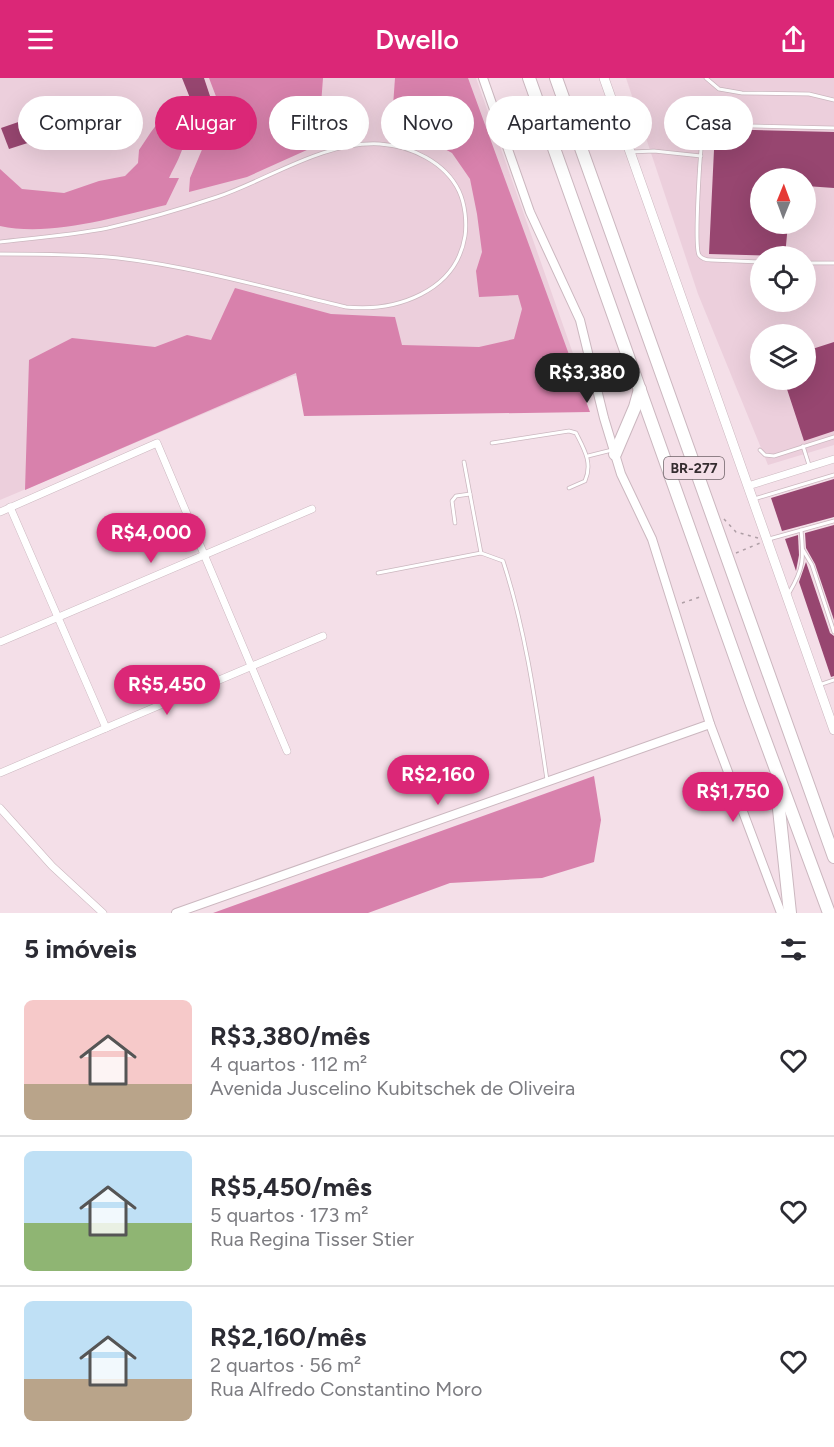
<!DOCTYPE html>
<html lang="pt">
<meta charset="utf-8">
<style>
body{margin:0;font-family:Figtree,sans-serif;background:#f2f2f3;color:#2b2b33;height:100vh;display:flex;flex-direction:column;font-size:22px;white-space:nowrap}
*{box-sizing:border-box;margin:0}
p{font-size:20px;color:#7c7c81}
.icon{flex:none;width:33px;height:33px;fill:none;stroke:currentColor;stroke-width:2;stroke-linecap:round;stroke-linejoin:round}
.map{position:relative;height:835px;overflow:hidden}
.sheet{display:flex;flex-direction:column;background:#fff;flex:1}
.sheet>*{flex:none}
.guide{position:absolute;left:18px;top:18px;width:798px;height:54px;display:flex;gap:12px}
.needle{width:39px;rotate:1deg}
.fabs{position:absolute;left:750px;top:90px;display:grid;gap:12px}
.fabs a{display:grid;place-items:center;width:66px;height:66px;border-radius:50%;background:#fff;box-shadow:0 6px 24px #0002;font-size:30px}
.price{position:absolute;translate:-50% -51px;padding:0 14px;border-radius:21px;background:#db2777;color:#fff;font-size:20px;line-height:39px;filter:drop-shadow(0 2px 3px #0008)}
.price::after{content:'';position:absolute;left:50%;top:36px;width:18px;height:14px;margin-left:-9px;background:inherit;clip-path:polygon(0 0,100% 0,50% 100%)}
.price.selected{background:#222;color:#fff}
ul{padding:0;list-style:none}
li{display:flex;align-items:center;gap:18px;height:150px;padding:0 24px}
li+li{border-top:2px solid #e1e1e2}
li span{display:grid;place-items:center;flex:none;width:168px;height:120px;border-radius:9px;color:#555}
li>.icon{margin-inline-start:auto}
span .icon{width:72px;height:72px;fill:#fffc;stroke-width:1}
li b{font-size:26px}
h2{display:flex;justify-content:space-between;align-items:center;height:72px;padding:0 24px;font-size:26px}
.tag{padding:0 21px;border-radius:27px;background:#fff;box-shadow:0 6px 24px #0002;font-size:21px;line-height:54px}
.tag.selected{background:#db2777;color:#fff}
header{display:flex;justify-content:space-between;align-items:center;height:78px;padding:0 24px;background:#db2777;color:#fff;font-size:27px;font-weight:600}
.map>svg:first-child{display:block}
.built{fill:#eccfdc;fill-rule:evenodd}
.forest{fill:#d881ac}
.building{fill:#974670}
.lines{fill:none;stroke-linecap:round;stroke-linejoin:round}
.service-casing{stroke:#cbb7bf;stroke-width:4.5}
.minor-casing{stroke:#cbb7bf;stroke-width:8}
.tertiary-casing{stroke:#cbb7bf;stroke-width:10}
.secondary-casing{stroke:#cbb7bf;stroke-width:10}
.motorway-casing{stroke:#cbb7bf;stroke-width:14}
.path{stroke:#ae9ea5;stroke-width:1.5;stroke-dasharray:3 4.5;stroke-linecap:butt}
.service{stroke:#fff;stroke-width:3}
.minor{stroke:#fff;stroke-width:7}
.tertiary{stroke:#fff;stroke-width:8}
.secondary{stroke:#fff;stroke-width:9}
.motorway{stroke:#fff;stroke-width:12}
.labels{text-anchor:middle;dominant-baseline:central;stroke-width:6;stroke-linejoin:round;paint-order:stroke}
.shield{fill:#f4dfe8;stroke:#6e6267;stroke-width:1.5}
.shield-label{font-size:14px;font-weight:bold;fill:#352d30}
</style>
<header><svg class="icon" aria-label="menu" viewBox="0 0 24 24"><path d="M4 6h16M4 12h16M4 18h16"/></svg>Dwello<svg class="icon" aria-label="share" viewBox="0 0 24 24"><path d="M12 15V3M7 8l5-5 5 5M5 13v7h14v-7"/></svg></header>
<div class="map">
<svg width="834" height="835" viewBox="0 0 834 835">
<rect width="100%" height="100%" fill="#f4dfe8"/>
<g class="built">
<polygon points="0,0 476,0 582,301 293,298 0,422"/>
<path d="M626 0H834V367L768 387 698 216ZM760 100H806V146H760ZM760 178H806V224H760ZM760 256H806V302H760Z"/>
</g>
<g class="forest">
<polygon points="209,0 323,0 318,67 247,99 189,114 190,100 220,29"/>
<polygon points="395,0 468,0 590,334 304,338 296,295 25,412 29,282 72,260 155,269 187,257 211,262 235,210 331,236 395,239 402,267 479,269 514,261 522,231 518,217 479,219 476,193 482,174 477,136 470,101 452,75 392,42"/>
<path d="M180 28C190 62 184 70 169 100H179L166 127C116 139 50 159 0 148V91L22 111 64 115 99 103 125 98 138 85 139 72 151 54 167 33Z"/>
<polygon points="594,698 601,742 594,784 542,800 450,805 368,835 213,835"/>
</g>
<g class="building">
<polygon points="182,0 204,0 212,24 194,30"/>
<polygon points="30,40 37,62 9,71 1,50"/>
<polygon points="715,51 834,54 834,110 806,108 806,100 760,100 760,146 788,146 785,178 709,176"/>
<polygon points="834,264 834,353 804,363 784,302 806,302 806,273"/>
<polygon points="834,401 834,439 782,453 771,420"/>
<polygon points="834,447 834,542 815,486 806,470 805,455"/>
<polygon points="798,457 799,477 796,493 785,461"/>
<polygon points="806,484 830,555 834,558 834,598 831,599 799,504"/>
</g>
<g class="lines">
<g class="service-casing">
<g id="service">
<polyline points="706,0 719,11 742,15 809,16 834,22"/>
<polyline points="631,74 654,73 701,78"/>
<path d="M0 164C36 160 73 157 108 150 143 142 184 130 217 119 270 101 323 63 380 66 411 68 445 84 459 113 465 126 467 144 465 158 456 214 396 234 346 229 271 211 195 189 118 180 79 176 39 176 0 176"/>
<path d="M760 184 711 182C706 182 702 181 699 177 694 168 700 71 703 57 705 52 708 50 712 47L834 50"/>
<polyline points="806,185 834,185"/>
<path d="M492 365 569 353 576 355C584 371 593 385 585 403L569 410"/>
<polyline points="803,368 809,387"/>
<polyline points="760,372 765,377 774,378 834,359"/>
<polyline points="588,378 612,372"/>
<polyline points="464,384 481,475"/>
<polyline points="754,421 834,397"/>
<polyline points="455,445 452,423 456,418 470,416"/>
<polyline points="769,461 834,443"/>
<polyline points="803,472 812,487 834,554"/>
<path d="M378 495 481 475 503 483C526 553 536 628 547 702"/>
<path d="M789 515C804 490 804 480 801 452"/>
<polyline points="819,607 834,602"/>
</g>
</g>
<g class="minor-casing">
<g id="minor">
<polyline points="748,408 834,381"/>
<polyline points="10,429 106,650"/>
<polyline points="0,434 157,365 287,673"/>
<polyline points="0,564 312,431"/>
<polyline points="0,695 323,558"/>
<polyline points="0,730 52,788 103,835"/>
</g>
</g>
<g class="tertiary-casing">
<g id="tertiary">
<polyline points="483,0 530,134 580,242 604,340 621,396 652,461 710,646 781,835"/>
<polyline points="176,835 710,646"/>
</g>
</g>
<g class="secondary-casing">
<polyline id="secondary" points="604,0 834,652"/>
</g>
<g class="motorway-casing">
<g id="motorway">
<polyline points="529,0 751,624 829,835"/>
<polyline points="556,0 834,779"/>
<polyline points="615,376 635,329 640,311"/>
<polyline points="777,712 790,835"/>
</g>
</g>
<g class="path">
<polyline points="724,441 736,454 758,460"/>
<polyline points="736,475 760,465"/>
<polyline points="682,525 703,518"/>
</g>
<use href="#service" class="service"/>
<use href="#minor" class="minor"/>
<use href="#tertiary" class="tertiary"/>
<use href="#secondary" class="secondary"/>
<use href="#motorway" class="motorway"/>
</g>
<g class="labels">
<rect class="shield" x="664" y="379" width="60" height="22" rx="4.5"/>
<g class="shield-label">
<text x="694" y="390">BR-277</text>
</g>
</g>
</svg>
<div class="fabs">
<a><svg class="needle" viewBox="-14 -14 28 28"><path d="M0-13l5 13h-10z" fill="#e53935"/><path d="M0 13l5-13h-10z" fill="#7c7c81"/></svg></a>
<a><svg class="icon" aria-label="locate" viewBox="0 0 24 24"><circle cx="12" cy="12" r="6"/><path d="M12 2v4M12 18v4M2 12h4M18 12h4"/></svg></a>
<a><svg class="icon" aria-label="layers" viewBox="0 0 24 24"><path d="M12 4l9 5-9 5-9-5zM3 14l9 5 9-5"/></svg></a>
</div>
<b class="price selected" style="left:587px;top:326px">R$3,380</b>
<b class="price" style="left:151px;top:486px">R$4,000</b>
<b class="price" style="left:167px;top:638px">R$5,450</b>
<b class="price" style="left:438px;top:728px">R$2,160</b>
<b class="price" style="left:733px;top:745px">R$1,750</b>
<div class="guide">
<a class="tag">Comprar</a>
<a class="tag selected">Alugar</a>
<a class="tag">Filtros</a>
<a class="tag">Novo</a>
<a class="tag">Apartamento</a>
<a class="tag">Casa</a>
</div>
</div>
<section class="sheet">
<h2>5 imóveis<svg class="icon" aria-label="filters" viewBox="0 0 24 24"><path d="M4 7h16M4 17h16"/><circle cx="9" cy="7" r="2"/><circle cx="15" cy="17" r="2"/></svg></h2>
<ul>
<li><span style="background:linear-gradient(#f6c9c9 70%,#b9a48a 0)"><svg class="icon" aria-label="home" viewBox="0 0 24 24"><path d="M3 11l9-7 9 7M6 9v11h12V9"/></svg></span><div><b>R$3,380/mês</b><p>4 quartos · 112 m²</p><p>Avenida Juscelino Kubitschek de Oliveira</p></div><svg class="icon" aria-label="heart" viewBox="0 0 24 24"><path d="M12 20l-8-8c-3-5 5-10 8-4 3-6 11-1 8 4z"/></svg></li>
<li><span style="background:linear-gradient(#bfe0f5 60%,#8fb573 0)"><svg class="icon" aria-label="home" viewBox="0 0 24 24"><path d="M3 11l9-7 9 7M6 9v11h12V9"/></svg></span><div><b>R$5,450/mês</b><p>5 quartos · 173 m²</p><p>Rua Regina Tisser Stier</p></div><svg class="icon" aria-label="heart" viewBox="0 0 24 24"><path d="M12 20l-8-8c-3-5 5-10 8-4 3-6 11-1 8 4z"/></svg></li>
<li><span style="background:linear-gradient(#bfe0f5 65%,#b9a48a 0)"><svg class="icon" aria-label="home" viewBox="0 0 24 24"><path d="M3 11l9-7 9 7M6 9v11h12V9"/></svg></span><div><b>R$2,160/mês</b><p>2 quartos · 56 m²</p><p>Rua Alfredo Constantino Moro</p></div><svg class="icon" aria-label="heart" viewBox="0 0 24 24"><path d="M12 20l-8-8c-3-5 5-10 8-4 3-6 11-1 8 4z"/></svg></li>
</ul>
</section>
